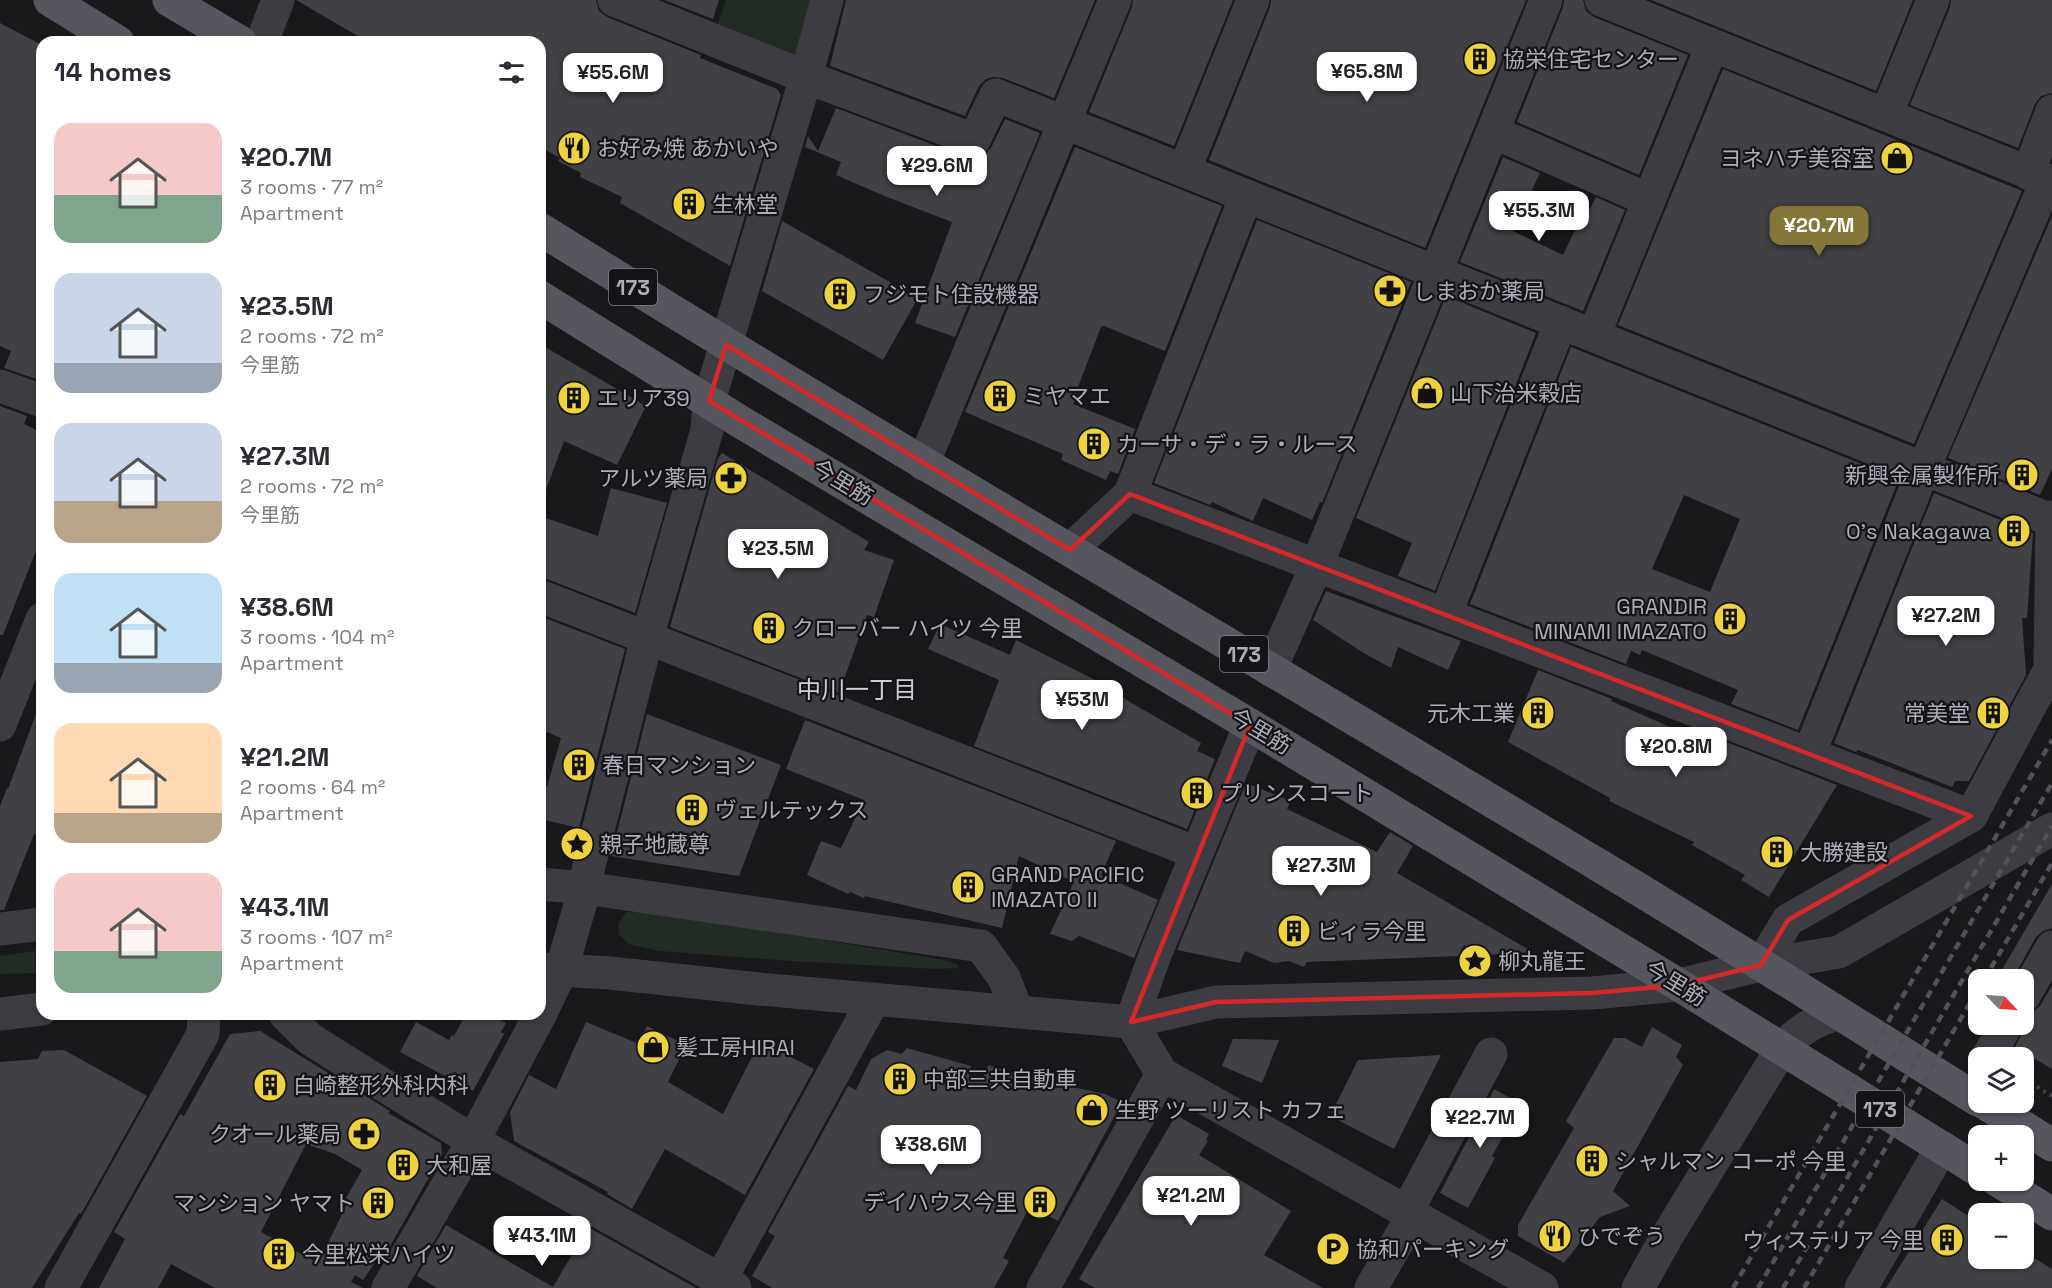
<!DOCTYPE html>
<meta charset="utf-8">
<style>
body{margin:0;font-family:"Space Grotesk","Noto Sans JP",sans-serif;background:#f2f2f3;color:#2b2b33;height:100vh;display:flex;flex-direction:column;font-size:22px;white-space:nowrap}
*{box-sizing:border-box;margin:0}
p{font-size:20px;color:#7c7c81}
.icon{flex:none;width:33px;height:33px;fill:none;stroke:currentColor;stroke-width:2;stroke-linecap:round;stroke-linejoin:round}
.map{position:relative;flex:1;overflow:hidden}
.sheet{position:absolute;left:36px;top:36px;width:510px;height:984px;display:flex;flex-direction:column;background:#fff;border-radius:18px;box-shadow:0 2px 4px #0004}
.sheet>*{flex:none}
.needle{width:39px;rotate:115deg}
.buttons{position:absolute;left:1968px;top:969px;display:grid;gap:12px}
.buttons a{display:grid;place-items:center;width:66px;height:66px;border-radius:12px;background:#fff;box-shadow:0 2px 4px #0004;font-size:30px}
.price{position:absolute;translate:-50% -51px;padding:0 14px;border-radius:12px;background:#fff;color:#222;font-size:20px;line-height:39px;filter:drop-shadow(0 2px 3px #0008)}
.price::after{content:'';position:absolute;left:50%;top:36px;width:18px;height:14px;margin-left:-9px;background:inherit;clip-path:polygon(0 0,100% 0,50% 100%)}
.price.selected{background:#837638;color:#fff}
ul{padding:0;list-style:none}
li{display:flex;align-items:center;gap:18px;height:150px;padding:0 18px}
li span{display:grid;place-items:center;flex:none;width:168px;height:120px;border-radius:18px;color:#555}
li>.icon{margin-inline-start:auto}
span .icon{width:72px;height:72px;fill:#fffc;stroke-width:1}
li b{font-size:26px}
h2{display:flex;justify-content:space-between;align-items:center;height:72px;padding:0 18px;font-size:26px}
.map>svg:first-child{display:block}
.green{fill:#232b25}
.building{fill:#414145;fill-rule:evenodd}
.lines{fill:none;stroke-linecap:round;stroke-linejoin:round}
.path{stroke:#404147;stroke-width:4;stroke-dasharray:3 4.5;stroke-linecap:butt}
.minor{stroke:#3c3c42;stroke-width:33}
.major{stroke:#56565f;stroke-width:33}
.rail{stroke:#515259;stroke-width:4.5;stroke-dasharray:8 6;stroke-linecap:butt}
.marked{fill:none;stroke:#d62828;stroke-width:4.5;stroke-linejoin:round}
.labels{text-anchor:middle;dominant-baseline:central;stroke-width:4.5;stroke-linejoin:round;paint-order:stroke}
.shield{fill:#141416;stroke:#7e8089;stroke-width:1.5}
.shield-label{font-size:21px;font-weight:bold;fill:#acaeba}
.poi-label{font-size:22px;fill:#acaeba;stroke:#141416;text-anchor:start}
.street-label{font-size:22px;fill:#acaeba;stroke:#141416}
.neighbourhood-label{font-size:24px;fill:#cdcdd6;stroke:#141416}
</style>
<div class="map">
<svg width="2052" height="1288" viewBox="0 0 2052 1288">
<rect width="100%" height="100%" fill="#19191b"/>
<g class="green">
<polygon points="726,0 812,0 795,57 717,26"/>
<polygon points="626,912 664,913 944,960 958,965 958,968 936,969 792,961 659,951 629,944 619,935 618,924"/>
<polygon points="42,950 42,973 0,974 0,956"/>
</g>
<g class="building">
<polygon points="296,0 596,0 599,11 607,17 701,55 700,58 777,89 781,95 730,266 620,203 622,197 580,177 581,173 558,161 560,158 540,147 540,42 368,42"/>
<polygon points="664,0 719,0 713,19"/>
<polygon points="846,0 1095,0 1054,98 1003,78 993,77 986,79 979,86 965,116 830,66"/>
<polygon points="1133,0 1233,0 1174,146 1089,112 1132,7"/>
<polygon points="1271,0 1526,0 1425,248 1209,160 1270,7"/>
<polygon points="1564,0 1583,0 1586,11 1594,17 1688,55 1639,175 1517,122 1563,7"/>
<polygon points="1651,0 1913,0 1876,91"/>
<polygon points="1951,0 2052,0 2052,93 2041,96 2035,104 2018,148 1910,105 1950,7"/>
<polygon points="0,23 42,45 42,369 39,380 4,368 11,351 0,346"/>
<polygon points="1723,69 2022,191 1914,444 1618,325"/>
<polygon points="836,108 968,158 977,158 985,155 991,148 1005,119 1040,133 955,337 915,323 952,222 887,197 836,175 841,162 805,147 808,136 818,151"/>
<polygon points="1075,147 1222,206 1165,351 1104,326 1101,327 1073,400 1075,401 1073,404 1135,429 1118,474 1110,471 1106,480 1061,460 1063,454 965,412"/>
<polygon points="1503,157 1540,173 1513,231 1563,255 1577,226 1580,227 1596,197 1625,210 1583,311 1460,262"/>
<polygon points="2052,216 2052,469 2040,495 1948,458"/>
<polygon points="1257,220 1411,282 1322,503 1320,502 1312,520 1263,498 1253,521 1212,502 1210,505 1154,483"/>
<polygon points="782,221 918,298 883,360 762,291"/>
<polygon points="1446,296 1536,333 1435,591 1398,576 1412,543 1356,518"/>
<polygon points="540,344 646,406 617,465 564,441 543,498 540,498"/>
<path d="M1571 347 1899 479 1798 730 1731 704 1738 690 1642 650 1640 655 1631 651 1626 664 1470 604ZM1684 495 1740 519 1710 592 1652 569Z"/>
<polygon points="0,406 27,416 24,424 42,433 42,535 3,635 0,635"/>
<polygon points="722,453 869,542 864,550 894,560 874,617 867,615 839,693 670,627 718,458"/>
<polygon points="611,488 667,503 635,613 547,579 540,578 540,516 598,536"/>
<polygon points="1934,493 2033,533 2027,618 2022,618 2026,675 1969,781 1955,781 1952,787 1858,750 1856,752 1834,743"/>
<polygon points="1326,591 1461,641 1448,670 1398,647 1391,668 1362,652 1313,620"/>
<polygon points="540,616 625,649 579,828 540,819 540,786 547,787 561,738 540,729"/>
<polygon points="940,624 1010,655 1016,640 1103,684 1130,702 1201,743 1197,751 1215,759 1187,829 974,746 999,680 928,649"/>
<polygon points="1538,670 1612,699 1611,701 1713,746 1716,738 1837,785 1769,897 1741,880 1745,875 1692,845 1694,842 1609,801 1610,798 1508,742"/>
<polygon points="39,706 42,707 42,837 34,834 4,910 0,910 0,806 7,788 8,789"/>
<polygon points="647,714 781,765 739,876 611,856"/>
<polygon points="805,720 1116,841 1101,875 1158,900 1134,958 1079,936 1072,941 1050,934 1074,882 1019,856 1002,928 865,896 864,898 850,892 848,894 807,875 821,841 841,848 864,800 786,769"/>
<polygon points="1246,783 1291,801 1287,809 1377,852 1390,832 1413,846 1397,873 1533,952 1487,955 1464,945 1458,956 1307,962 1304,967 1289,961 1274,963 1245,951 1240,963 1177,950"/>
<polygon points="2052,884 2052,928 2043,931 2036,937 2012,980 1996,980"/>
<polygon points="2052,985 2052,1069 2015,1047 2026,1025 2024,1015 2033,1012 2040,1006"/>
<polygon points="466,1014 489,1014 506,1023 501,1032 504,1034 473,1091 400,1052 416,1022 449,1040 452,1035 454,1036"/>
<polygon points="586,1022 639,1044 647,1026 686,1045 668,1082 723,1114 760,1041 814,1069 745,1195 665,1149 632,1209 607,1194 608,1192 514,1141 510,1112 529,1075 556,1089"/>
<polygon points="1652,1027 1682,1045 1676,1057 1683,1065 1613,1191 1630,1206 1600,1217 1564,1263 1518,1236 1518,1225 1574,1128 1566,1121 1614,1038 1625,1038 1642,1047"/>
<path d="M260 1031 390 1111 388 1113 441 1143 442 1154 384 1257 380 1255 363 1280 355 1275 351 1282 363 1288H215L171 1264 158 1288H99L125 1239 114 1232 180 1114 184 1116 230 1034ZM306 1144 335 1154 362 1170 346 1198 349 1200 318 1263 261 1232Z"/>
<polygon points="1233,1039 1279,1040 1262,1083 1222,1066"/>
<polygon points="907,1048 971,1066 969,1075 982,1080 988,1065 1030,1078 1105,1094 1122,1102 1058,1221 1030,1206 1003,1258 1009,1261 994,1288 772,1288 752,1276 775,1236 768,1232 848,1086 856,1090 871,1059 887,1050 902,1054"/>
<polygon points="64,1050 147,1096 81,1214 79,1213 32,1288 0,1288 0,1062 38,1059 42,1051"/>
<polygon points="1441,1055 1394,1149 1330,1116 1358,1060"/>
<polygon points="1494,1089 1521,1104 1492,1156 1495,1158 1468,1208 1440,1193"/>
<polygon points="1176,1115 1209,1134 1206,1140 1208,1141 1199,1155 1291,1211 1264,1255 1323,1288 1095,1288 1079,1279"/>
<polygon points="1942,1199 1978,1222 1978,1258 2024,1258 2024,1252 2052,1269 2052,1288 1886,1288"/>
<polygon points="446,1225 553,1287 588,1227 696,1288 437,1288 417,1276"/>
</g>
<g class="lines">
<polyline class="path" points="2024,1079 2052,1096"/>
<g class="minor">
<polyline points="614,0 806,77 974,140 996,95 2051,520"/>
<polyline points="1601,0 2052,182"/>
<polyline points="262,42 278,0"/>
<polyline points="1886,115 1933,0"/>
<polyline points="1493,132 1649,200"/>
<polyline points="1184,171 1253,0"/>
<polyline points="2028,173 2052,111"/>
<polyline points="1594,335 1712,46"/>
<polyline points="0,386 42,401"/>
<polyline points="923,464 1115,0"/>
<polyline points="1130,494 1971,816"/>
<polyline points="1070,550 1130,494 1246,196"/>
<polyline points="540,596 1197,853"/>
<polyline points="1445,615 1561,322"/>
<polyline points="1270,670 1316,567 1546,0"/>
<polyline points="0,725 42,619"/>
<polyline points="1250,725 1155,955 1131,1022 1162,1074 1542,1288"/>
<polyline points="1809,754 1924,468 2047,180"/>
<polyline points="540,884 585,888 981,946 1004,978 1017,1011"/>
<polyline points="0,929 42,924"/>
<polyline points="1761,965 1788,920 1971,816 2050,669 2052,517"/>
<polyline points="540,969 610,973 759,989 1131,1022 1216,1002 1592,993 1679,985 1761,965 1839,952 2052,829"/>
<polyline points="2024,996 2052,947"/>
<polyline points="0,1014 42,1009"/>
<polyline points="285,1014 310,1039 473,1141 735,1288"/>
<polyline points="1987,1058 2007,1024"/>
<polyline points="1407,1211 1491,1054"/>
<polyline points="61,1288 203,1034 204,1014"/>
<polyline points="388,1288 473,1141 541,1013 561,971 585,888 589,866 647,638 707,430 709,401 806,77 827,0"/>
<polyline points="716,1288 874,999"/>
<polyline points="1043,1288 1162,1074"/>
<polyline points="1371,1288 1413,1215"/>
<path d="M1638 1288 1666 1238 1782 1048C1802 1028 1813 1022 1839 1013"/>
<polyline points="1861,1288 1942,1147"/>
</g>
<g class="major">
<polyline points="50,0 118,42"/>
<polyline points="169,0 240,42"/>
<path d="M540 229C891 448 1250 655 1605 869 1730 944 1854 1023 1978 1100"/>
<polyline points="540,297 744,424 1250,725 1679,985 1978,1170"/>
<polyline points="1983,1102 2052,1145"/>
<polyline points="1997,1180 2052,1214"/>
</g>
<g class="rail">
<polyline points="1984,980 2052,863"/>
<polyline points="1733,1288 2052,740"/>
<polyline points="1758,1288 2052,783"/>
<polyline points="1783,1288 2052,826"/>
<polyline points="1804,1288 1978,989"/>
</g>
</g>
<path class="marked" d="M726 345 1070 550 1130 494 1971 816 1788 920 1761 965 1679 985 1592 993 1216 1002 1131 1022 1250 725 709 401Z"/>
<defs>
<g id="building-disc" transform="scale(1.725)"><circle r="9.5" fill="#eed23e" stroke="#141416"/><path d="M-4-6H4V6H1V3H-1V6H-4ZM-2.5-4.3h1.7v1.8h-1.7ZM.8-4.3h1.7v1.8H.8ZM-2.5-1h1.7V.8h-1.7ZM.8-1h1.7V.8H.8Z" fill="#111"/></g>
<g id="restaurant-disc" transform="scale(1.725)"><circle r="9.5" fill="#eed23e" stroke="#141416"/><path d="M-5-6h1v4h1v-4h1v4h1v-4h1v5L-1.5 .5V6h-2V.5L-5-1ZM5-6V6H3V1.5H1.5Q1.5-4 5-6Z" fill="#111"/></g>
<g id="shop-disc" transform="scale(1.725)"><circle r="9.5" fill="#eed23e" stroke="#141416"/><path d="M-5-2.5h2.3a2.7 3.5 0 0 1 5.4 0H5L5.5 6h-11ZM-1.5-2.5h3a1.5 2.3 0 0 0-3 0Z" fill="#111"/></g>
<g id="pharmacy-disc" transform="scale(1.725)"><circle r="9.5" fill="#eed23e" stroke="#141416"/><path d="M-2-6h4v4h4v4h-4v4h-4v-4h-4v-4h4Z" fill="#111"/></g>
<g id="sight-disc" transform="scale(1.725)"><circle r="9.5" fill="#eed23e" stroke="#141416"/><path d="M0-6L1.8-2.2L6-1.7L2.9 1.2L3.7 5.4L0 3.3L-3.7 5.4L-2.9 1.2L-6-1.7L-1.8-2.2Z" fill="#111"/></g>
<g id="parking-disc" transform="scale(1.725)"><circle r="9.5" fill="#eed23e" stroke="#141416"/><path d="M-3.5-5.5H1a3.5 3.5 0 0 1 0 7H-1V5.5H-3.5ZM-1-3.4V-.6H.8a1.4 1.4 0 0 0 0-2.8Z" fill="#111"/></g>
</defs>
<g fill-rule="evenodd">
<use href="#building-disc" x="1480" y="59"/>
<use href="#restaurant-disc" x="574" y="148"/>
<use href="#shop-disc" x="1897" y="158"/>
<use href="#building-disc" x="689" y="204"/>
<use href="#pharmacy-disc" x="1390" y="291"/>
<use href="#building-disc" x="840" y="294"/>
<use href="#shop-disc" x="1427" y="393"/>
<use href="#building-disc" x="1000" y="396"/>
<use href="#building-disc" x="574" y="398"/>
<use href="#building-disc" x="1094" y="444"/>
<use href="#building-disc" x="2022" y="475"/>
<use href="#pharmacy-disc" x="731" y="478"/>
<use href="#building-disc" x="2014" y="531"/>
<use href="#building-disc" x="1730" y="619"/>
<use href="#building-disc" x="769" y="628"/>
<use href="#building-disc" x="1538" y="713"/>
<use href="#building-disc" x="1993" y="713"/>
<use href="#building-disc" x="579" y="765"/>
<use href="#building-disc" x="1197" y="793"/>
<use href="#building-disc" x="692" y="810"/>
<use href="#sight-disc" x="577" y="844"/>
<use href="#building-disc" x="1777" y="852"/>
<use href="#building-disc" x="968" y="887"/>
<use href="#building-disc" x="1294" y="931"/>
<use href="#sight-disc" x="1475" y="961"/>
<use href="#shop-disc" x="653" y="1047"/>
<use href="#building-disc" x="900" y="1079"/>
<use href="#building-disc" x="270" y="1085"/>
<use href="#shop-disc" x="1092" y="1110"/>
<use href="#pharmacy-disc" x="364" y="1134"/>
<use href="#building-disc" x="1592" y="1161"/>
<use href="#building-disc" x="403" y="1165"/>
<use href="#building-disc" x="1040" y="1202"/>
<use href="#building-disc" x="378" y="1203"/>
<use href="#restaurant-disc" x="1555" y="1236"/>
<use href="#building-disc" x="1947" y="1240"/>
<use href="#parking-disc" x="1333" y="1249"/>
<use href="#building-disc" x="279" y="1254"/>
</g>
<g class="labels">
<g class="shield">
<rect x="609" y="269" width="48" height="36" rx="4.5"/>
<rect x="1220" y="636" width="48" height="36" rx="4.5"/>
<rect x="1856" y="1091" width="48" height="36" rx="4.5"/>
</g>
<g class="shield-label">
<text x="633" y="287">173</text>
<text x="1244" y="654">173</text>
<text x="1880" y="1109">173</text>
</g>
<g class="poi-label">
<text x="1503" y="59">協栄住宅センター</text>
<text x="597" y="148">お好み焼 あかいや</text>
<text x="1874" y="158" text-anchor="end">ヨネハチ美容室</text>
<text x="712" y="204">生林堂</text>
<text x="1413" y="291">しまおか薬局</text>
<text x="863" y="294">フジモト住設機器</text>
<text x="1450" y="393">山下治米穀店</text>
<text x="1023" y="396">ミヤマエ</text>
<text x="597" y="398">エリア39</text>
<text x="1117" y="444">カーサ・デ・ラ・ルース</text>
<text x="1999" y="475" text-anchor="end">新興金属製作所</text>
<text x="708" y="478" text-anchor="end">アルツ薬局</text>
<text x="1991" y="531" text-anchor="end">O's Nakagawa</text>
<text x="1707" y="606" text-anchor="end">GRANDIR<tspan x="1707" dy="25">MINAMI IMAZATO</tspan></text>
<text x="792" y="628">クローバー ハイツ 今里</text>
<text x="1515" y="713" text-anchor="end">元木工業</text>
<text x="1970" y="713" text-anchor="end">常美堂</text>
<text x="602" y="765">春日マンション</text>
<text x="1220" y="793">プリンスコート</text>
<text x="715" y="810">ヴェルテックス</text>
<text x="600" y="844">親子地蔵尊</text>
<text x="1800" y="852">大勝建設</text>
<text x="991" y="874">GRAND PACIFIC<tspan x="991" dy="25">IMAZATO II</tspan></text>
<text x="1317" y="931">ビィラ今里</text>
<text x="1498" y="961">柳丸龍王</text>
<text x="676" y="1047">髪工房HIRAI</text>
<text x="923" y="1079">中部三共自動車</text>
<text x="293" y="1085">白崎整形外科内科</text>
<text x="1115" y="1110">生野 ツーリスト カフェ</text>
<text x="341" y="1134" text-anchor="end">クオール薬局</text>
<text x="1615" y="1161">シャルマン コーポ 今里</text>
<text x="426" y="1165">大和屋</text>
<text x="1017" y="1202" text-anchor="end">デイハウス今里</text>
<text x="355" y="1203" text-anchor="end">マンション ヤマト</text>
<text x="1578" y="1236">ひでぞう</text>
<text x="1924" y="1240" text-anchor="end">ウィステリア 今里</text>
<text x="1356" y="1249">協和パーキング</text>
<text x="302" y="1254">今里松栄ハイツ</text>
</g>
<g class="street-label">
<text transform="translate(843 482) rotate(31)">今里筋</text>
<text transform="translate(1261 731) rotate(31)">今里筋</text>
<text transform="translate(1676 983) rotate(31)">今里筋</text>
</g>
<g class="neighbourhood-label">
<text x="857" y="689">中川一丁目</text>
</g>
</g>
</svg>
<div class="buttons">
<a><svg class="needle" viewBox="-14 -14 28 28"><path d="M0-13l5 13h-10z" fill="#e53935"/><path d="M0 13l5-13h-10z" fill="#7c7c81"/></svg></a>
<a><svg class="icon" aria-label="layers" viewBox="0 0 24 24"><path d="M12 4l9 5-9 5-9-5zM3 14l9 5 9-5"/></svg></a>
<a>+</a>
<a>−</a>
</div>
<b class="price" style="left:1367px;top:103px">¥65.8M</b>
<b class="price" style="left:613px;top:104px">¥55.6M</b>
<b class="price" style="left:937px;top:197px">¥29.6M</b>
<b class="price" style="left:1539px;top:242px">¥55.3M</b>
<b class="price selected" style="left:1819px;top:257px">¥20.7M</b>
<b class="price" style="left:778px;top:580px">¥23.5M</b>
<b class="price" style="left:1946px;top:647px">¥27.2M</b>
<b class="price" style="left:1082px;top:731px">¥53M</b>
<b class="price" style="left:1676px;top:778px">¥20.8M</b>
<b class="price" style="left:1321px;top:897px">¥27.3M</b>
<b class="price" style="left:1480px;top:1149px">¥22.7M</b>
<b class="price" style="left:931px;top:1176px">¥38.6M</b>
<b class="price" style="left:1191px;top:1227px">¥21.2M</b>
<b class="price" style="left:542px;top:1267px">¥43.1M</b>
<section class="sheet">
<h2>14 homes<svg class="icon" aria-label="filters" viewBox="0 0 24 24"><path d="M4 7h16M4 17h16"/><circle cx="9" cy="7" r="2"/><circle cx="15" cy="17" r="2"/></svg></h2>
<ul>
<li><span style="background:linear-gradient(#f6c9c9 60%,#7fa58c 0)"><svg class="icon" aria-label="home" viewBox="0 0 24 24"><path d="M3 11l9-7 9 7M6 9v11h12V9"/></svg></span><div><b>¥20.7M</b><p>3 rooms · 77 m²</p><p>Apartment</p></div></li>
<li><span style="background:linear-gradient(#c9d6e8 75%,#9aa5b1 0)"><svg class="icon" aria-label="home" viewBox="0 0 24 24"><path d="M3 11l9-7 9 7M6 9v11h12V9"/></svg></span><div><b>¥23.5M</b><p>2 rooms · 72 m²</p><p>今里筋</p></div></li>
<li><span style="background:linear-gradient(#c9d6e8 65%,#b9a48a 0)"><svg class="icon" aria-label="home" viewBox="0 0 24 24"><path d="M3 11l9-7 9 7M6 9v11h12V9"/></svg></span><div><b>¥27.3M</b><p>2 rooms · 72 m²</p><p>今里筋</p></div></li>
<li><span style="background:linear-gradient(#bfe0f5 75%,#9aa5b1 0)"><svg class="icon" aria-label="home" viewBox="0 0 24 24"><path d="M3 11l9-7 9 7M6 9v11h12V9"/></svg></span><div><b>¥38.6M</b><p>3 rooms · 104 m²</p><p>Apartment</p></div></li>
<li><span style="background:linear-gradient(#ffd9b3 75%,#b9a48a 0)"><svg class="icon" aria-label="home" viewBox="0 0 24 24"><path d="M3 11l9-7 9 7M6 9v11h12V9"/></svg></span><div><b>¥21.2M</b><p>2 rooms · 64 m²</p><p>Apartment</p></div></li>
<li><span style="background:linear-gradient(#f6c9c9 65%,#7fa58c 0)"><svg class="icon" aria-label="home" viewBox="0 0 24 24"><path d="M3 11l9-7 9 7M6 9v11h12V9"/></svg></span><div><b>¥43.1M</b><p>3 rooms · 107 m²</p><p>Apartment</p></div></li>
</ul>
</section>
</div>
